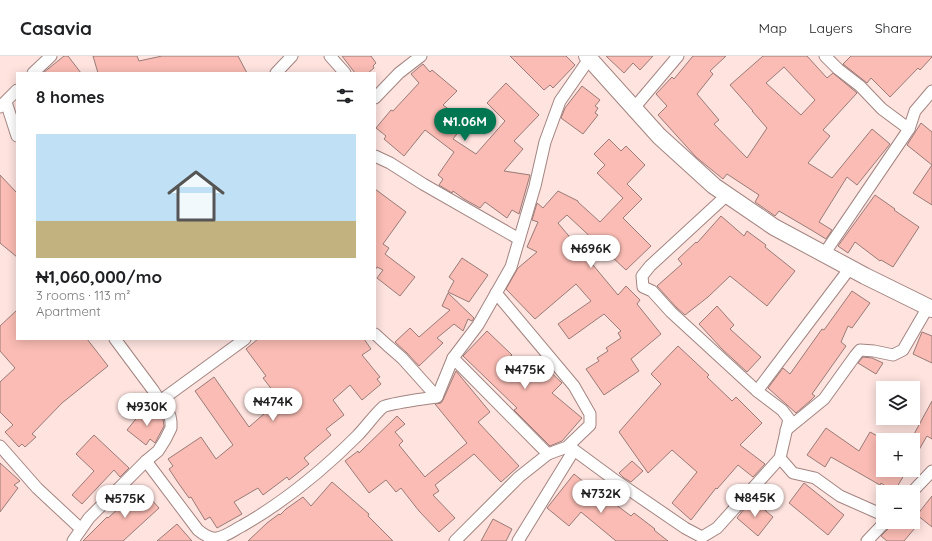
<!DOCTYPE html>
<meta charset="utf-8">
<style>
body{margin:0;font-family:Quicksand,sans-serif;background:#f2f2f2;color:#202124;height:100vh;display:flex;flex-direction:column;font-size:15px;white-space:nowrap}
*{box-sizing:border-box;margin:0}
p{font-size:13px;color:#757577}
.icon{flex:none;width:22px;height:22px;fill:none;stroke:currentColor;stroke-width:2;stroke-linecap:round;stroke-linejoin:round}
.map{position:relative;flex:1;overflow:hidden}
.side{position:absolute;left:16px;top:16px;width:360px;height:268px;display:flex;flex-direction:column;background:#fff;border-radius:0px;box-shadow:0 2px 10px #0003}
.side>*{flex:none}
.fabs{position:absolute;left:876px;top:325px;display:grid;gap:8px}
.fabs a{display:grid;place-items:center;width:44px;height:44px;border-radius:0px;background:#fff;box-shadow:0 2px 10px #0003;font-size:20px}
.price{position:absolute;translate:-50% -34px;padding:0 9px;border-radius:14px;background:#fff;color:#222;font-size:13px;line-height:26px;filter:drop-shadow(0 1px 2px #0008)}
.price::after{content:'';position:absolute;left:50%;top:24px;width:12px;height:9px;margin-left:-6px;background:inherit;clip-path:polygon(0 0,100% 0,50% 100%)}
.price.active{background:#007651;color:#fff}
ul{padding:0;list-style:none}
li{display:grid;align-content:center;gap:8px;height:212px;padding:0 20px}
li span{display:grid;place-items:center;height:124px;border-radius:0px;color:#555}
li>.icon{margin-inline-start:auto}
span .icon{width:72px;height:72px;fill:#fffc;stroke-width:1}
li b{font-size:17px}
h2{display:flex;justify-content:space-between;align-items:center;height:48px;padding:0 20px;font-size:17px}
header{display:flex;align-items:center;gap:24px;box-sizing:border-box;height:56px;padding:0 20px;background:#fff;border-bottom:1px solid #e0e0e0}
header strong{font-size:19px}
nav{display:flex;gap:22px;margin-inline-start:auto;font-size:14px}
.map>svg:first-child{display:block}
.building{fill:#fabcb4;stroke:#997b77;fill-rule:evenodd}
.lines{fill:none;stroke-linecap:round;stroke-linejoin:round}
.street-casing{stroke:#a38481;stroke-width:13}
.secondary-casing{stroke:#a38481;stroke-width:18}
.street{stroke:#fff;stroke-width:11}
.secondary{stroke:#fff;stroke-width:16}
</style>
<header>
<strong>Casavia</strong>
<nav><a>Map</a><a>Layers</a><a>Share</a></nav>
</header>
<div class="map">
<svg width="932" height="485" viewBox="0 0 932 485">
<rect width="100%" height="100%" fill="#fee3df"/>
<g class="building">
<polygon points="64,0 68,0 81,17 43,17"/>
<polygon points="93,0 137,0 139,5 162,0 238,0 247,17 98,17"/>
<polygon points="342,0 371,0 376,7 373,10 374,12 368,17 355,17"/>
<polygon points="510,0 566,0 575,9 553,32 550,29 544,34"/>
<polygon points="606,0 653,0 640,14 633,7 624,17"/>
<path d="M693 0H726L710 15 713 18 697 38 719 64 714 68 747 102 767 72 752 55H753L730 29 763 0H807L827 22 833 17 857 37 823 74 830 80 808 107 832 122 872 73 890 88 857 129 847 121 819 166 832 174 826 183 813 175 779 155 775 160 755 146 759 139 727 118 723 123 696 101 658 59 667 50 656 38 672 21 674 23ZM784 11 815 44 801 59 766 27Z"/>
<polygon points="851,0 932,0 932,1 920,14 918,12 890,41 871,22 867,27 843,8"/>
<polygon points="423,8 430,16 432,14 457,35 443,49 466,66 453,83 476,98 505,65 487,47 506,27 539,59 514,85 523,93 504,115 530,119 519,158 512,154 507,162 485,146 480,152 464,143 453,135 452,137 439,129 443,123 438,119 454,96 425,74 404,100 384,83 386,80 376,72 391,54 393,55 419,27 411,18"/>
<polygon points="582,30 600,44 595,50 598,52 595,57 598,59 583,78 561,62 565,52"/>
<polygon points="921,67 932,76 932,149 913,137 932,109 907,89"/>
<polygon points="609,83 621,95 626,90 645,109 627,128 642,143 623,162 651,190 626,214 567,159 558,167 618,239 626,230 640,244 637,248 661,278 631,303 639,315 604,339 586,313 599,305 597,302 608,295 606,292 621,282 618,277 621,275 604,258 569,283 558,268 591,245 576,228 535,263 506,233 518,212 537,196 527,191 538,166 532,164 537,147 543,152 558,135 578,145 578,146 600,166 623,142 597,117 605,109 594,98"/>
<polygon points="0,119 17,137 17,201 0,187"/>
<polygon points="375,133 406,156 383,188 389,192 385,198 415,221 400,240 377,222 383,214 377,211 375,214"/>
<polygon points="875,139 895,153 894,154 919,171 893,211 881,204 880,205 855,186 848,197 838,190"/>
<polygon points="721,160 744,180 747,175 766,189 765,191 795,215 767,250 730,220 708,241 685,259 676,251 657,230 682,208 678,203 696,186 697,187"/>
<polygon points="462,202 488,219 469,246 448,236 454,225 449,221"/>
<polygon points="852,235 870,247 852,272 848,270 841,286 846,290 812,338 815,340 810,345 796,357 768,332 783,312 790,318 822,273 824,274"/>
<polygon points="448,237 474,262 472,265 468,263 463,275 454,268 437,282 443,287 419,310 407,297 395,286 410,272 419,281 450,254 442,250"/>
<polygon points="717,250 734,269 730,273 761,301 747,316 722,293 699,268"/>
<polygon points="17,254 17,283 87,283 108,310 62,347 32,378 36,381 25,391 22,388 19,391 5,376 13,369 0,356 0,326 15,312 0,295 0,270"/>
<polygon points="487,275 512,299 506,304 525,323 541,307 562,327 552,337 582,362 562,385 550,390 514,354 517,352 463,300"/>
<polygon points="922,276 932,280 932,307 913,298"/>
<polygon points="258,283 364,283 371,293 362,299 380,321 377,323 381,328 362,344 350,329 333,344 344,359 326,373 331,379 304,402 309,408 289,424 287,421 263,439 258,432 234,446 242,458 217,472 210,461 205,464 191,441 189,442 179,428 169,413 173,410 168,403 201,381 216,403 233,389 195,335 214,321 249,371 280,344 263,322 266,320 246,293"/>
<polygon points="678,290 709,319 707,321 732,345 736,341 762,367 740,389 765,408 753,421 738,409 717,433 716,432 691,464 672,447 697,416 672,394 648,417 619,376 661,328 651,318"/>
<polygon points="863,301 872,302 883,307 876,318 858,307"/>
<polygon points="456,315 490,356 478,366 519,410 501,426 474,398 435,429 439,435 433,439 455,462 439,476 419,455 401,432 396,436 386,424 369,437 345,405 358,395 359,397 397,360 405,368 395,376 403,385 399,389 425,421 427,419 467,387 435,348 441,347 443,344 455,317"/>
<polygon points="932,345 932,383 927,380 913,404 913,380"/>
<polygon points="150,352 163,363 164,370 155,387 150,383 146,389 127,374 143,354 146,357"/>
<polygon points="826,372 859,395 870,376 883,383 883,414 907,414 894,436 881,427 880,429 831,401 825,411 807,399"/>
<polygon points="94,379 129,412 120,421 114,414 82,448 72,439 94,415 76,398"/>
<polygon points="632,405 643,415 631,426 624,422 619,417"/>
<polygon points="0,407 20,425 14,429 18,432 0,456"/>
<polygon points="574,418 584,426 583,428 604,445 607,442 631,460 634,457 655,473 654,474 668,485 616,485 581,456 569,470 547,452"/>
<polygon points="332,426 369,458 368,460 393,485 248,485 267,467 279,458 280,459 286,453 303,441 311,450"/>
<polygon points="804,427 844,459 828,479 789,447"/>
<polygon points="141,432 159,452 123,485 83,485 107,461 108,462"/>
<polygon points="932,440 932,471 917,459"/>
<polygon points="752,443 773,461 758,480 737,462"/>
<polygon points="493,463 512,473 506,485 481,485"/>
<polygon points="892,466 920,466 904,485 887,485 881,480 890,471"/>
<polygon points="177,468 192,485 157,485"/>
</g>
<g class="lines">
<g class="street-casing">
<g id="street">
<polyline points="330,0 345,17"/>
<polyline points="825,0 838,13 860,30 882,53 909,73"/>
<polyline points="33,17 51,0"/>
<polyline points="276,17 292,0"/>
<polyline points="375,42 399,17 421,0"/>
<polyline points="6,46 17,80"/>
<polyline points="0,51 17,34"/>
<polyline points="634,52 678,0"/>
<polyline points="375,100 390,107 423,128 519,183"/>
<polyline points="727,139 650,210 642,220 643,231 652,235 671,256 757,335 850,212"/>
<polyline points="824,198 909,73 915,55 932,35"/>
<polyline points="375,278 387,289 402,302 437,341"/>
<polyline points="453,302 548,398 567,391 590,369 590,358 574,330 496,237"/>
<polyline points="160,345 245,283"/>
<polyline points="786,374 824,343 855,300 860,294 874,295 893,299 903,294 928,251"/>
<polyline points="0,390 37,432 81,473"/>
<polyline points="567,391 574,394 612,422 685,472 702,481 717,472 780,402 789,363 782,354 757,335"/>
<polyline points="780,402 793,417 815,422 840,440 883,459"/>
<path d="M146 405 198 474C204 479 210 483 217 482 225 481 234 474 242 470 284 446 322 415 357 380 366 371 374 359 383 351 387 348 428 342 437 341L453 302 478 269 511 211 535 130 545 86 560 45 589 3"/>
<polyline points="912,436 932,415"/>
<polyline points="73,485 89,462 146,405 158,395 165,384 171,372 171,366 170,360 153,334 115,283"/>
<polyline points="455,485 519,421 548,398"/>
<polyline points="518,485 574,394"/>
<polyline points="867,485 885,466"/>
</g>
</g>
<g class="secondary-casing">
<polyline id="secondary" points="587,0 659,80 714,130 774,171 865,220 932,253"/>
</g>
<use href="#street" class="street"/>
<use href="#secondary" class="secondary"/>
</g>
</svg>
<div class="fabs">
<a><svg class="icon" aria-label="layers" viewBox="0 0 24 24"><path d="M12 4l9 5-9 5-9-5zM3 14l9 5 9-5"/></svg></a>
<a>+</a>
<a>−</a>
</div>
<b class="price active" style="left:465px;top:86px">₦1.06M</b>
<b class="price" style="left:591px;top:213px">₦696K</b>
<b class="price" style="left:525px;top:334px">₦475K</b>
<b class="price" style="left:273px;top:366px">₦474K</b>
<b class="price" style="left:147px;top:371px">₦930K</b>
<b class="price" style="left:601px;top:458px">₦732K</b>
<b class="price" style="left:755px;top:462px">₦845K</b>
<b class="price" style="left:125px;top:463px">₦575K</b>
<section class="side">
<h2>8 homes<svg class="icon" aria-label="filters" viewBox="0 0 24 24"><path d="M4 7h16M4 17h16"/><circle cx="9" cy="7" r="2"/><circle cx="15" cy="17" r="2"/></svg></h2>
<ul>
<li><span style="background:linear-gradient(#bfe0f5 70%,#c2b280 0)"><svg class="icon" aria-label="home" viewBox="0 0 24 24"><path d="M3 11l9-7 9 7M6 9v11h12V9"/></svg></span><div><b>₦1,060,000/mo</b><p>3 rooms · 113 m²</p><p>Apartment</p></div></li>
</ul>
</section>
</div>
